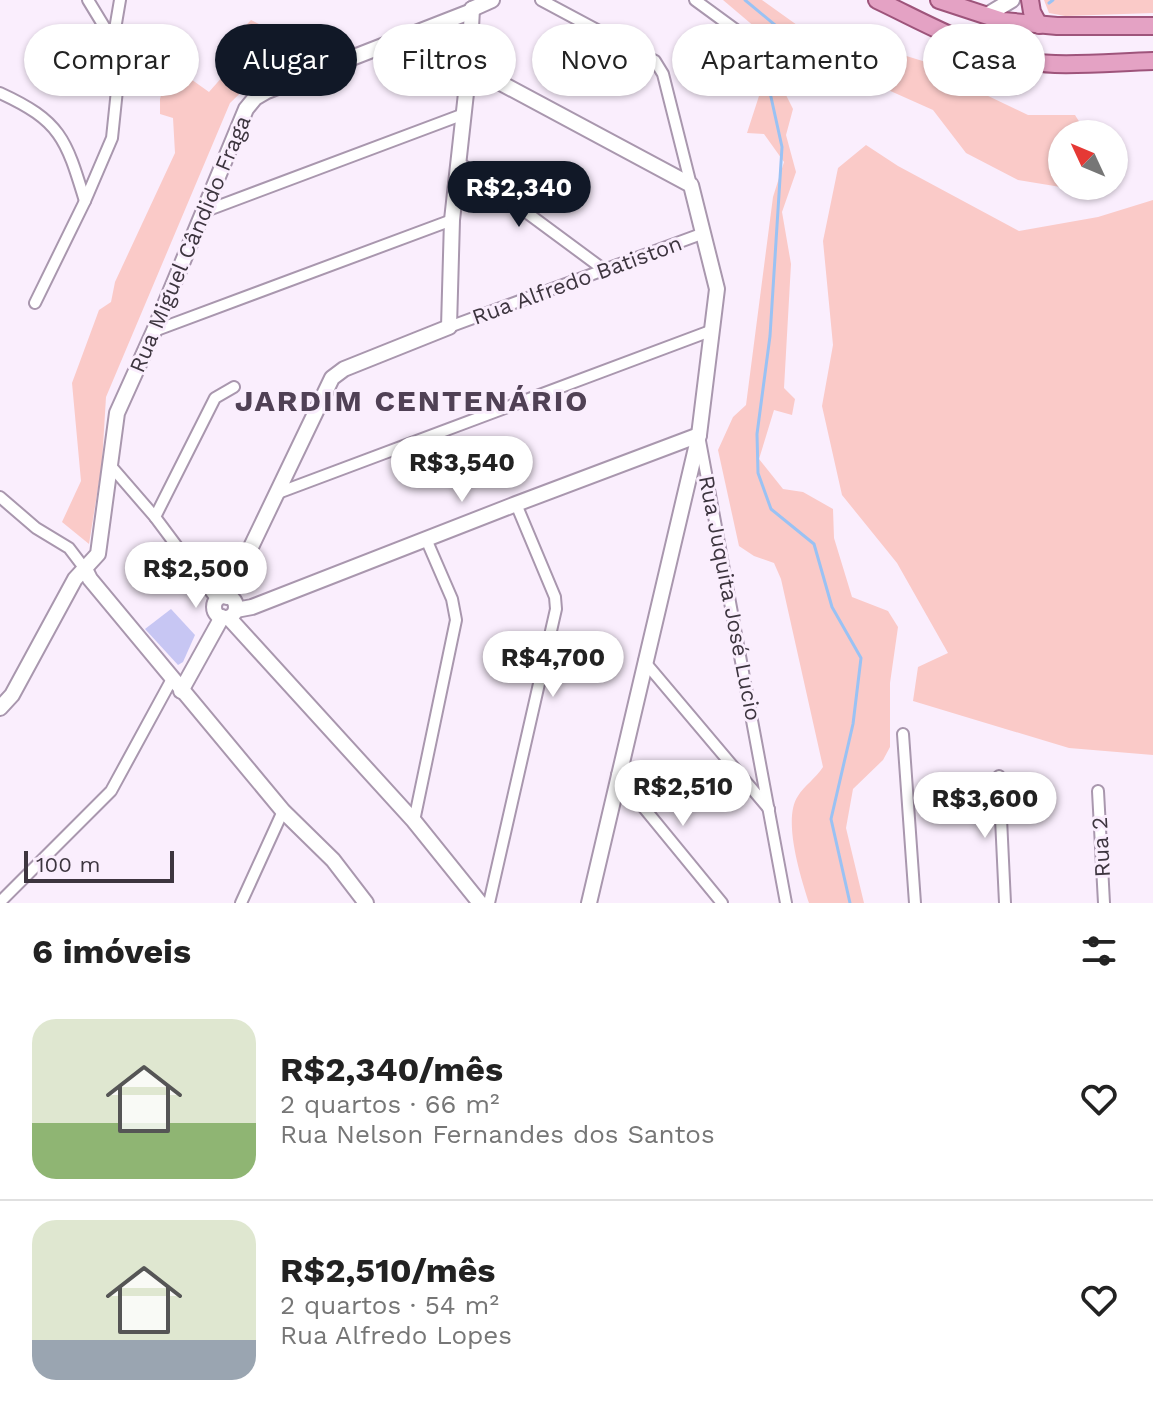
<!DOCTYPE html>
<html lang="pt">
<meta charset="utf-8">
<style>
body{margin:0;font-family:"Work Sans",sans-serif;background:#f2f2f2;color:#222;height:100vh;display:flex;flex-direction:column;font-size:30px;white-space:nowrap}
*{box-sizing:border-box;margin:0}
p{font-size:26px;color:#767676}
.icon{flex:none;width:44px;height:44px;fill:none;stroke:currentColor;stroke-width:2;stroke-linecap:round;stroke-linejoin:round}
.map{position:relative;height:903px;overflow:hidden}
.panel{display:flex;flex-direction:column;background:#fff;flex:1}
.panel>*{flex:none}
.guide{position:absolute;left:24px;top:24px;width:1106px;height:72px;display:flex;gap:16px}
.needle{width:52px;rotate:314deg}
.fabs{position:absolute;left:1048px;top:120px;display:grid;gap:16px}
.fabs a{display:grid;place-items:center;width:80px;height:80px;border-radius:50%;background:#fff;box-shadow:0 2px 6px #0004;font-size:40px}
.scale{position:absolute;left:24px;bottom:20px;width:150px;box-sizing:border-box;padding-left:8px;border:4px solid #3d353f;border-top:0;font-size:22px;line-height:28px;white-space:nowrap;color:#3d353f;-webkit-text-stroke:6px #faeefd;paint-order:stroke}
.price{position:absolute;translate:-50% -68px;padding:0 18px;border-radius:28px;background:#fff;color:#222;font-size:26px;line-height:52px;filter:drop-shadow(0 2px 4px #0008)}
.price::after{content:'';position:absolute;left:50%;top:48px;width:24px;height:18px;margin-left:-12px;background:inherit;clip-path:polygon(0 0,100% 0,50% 100%)}
.price.current{background:#111827;color:#fff}
ul{padding:0;list-style:none}
li{display:flex;align-items:center;gap:24px;height:200px;padding:0 32px}
li+li{border-top:2px solid #e0e0e0}
li span{display:grid;place-items:center;flex:none;width:224px;height:160px;border-radius:24px;color:#555}
li>.icon{margin-inline-start:auto}
span .icon{width:96px;height:96px;fill:#fffc;stroke-width:1}
li b{font-size:34px}
h2{display:flex;justify-content:space-between;align-items:center;height:96px;padding:0 32px;font-size:34px}
.pill{padding:0 28px;border-radius:36px;background:#fff;box-shadow:0 2px 6px #0004;font-size:28px;line-height:72px}
.pill.current{background:#111827;color:#fff}
.map>svg:first-child{display:block}
.green{fill:#facac8}
.lines{fill:none;stroke-linecap:round;stroke-linejoin:round}
.stream{stroke:#9ac2f4;stroke-width:3}
.building{fill:#c7c6f3}
.street-casing{stroke:#a997ae;stroke-width:14}
.secondary-casing{stroke:#a997ae;stroke-width:18}
.primary-casing{stroke:#9e547b;stroke-width:20}
.street{stroke:#fff;stroke-width:10}
.secondary{stroke:#fff;stroke-width:14}
.primary{stroke:#e4a2c4;stroke-width:16}
.labels{text-anchor:middle;dominant-baseline:central;stroke-width:6;stroke-linejoin:round;paint-order:stroke}
.street-label{font-size:22px;fill:#3d353f;stroke:#faeefd}
.district-label{font-size:30px;font-weight:bold;letter-spacing:2px;fill:#504155;stroke:#faeefd}
</style>
<div class="map">
<svg width="1153" height="903" viewBox="0 0 1153 903">
<rect width="100%" height="100%" fill="#faeefd"/>
<g class="green">
<path d="M723 0H762L797 25 858 41 929 63 940 57 974 68 998 84 984 94 1028 115H1075L1087 134H1062V186H1093L1091 192 1018 180 966 153 933 110 794 48 777 64 779 81 793 109 786 135 796 172 782 212 791 264 784 388 795 399 792 415 774 410 759 459 783 489 803 492 833 509 834 538 852 597 888 611 898 627 890 683V747L883 760 853 789 846 828 864 903H809C801 878 782 819 798 796 804 786 816 778 823 767L781 579 774 563 754 556 739 546 718 450 733 417 746 405 773 197 784 162 764 134 747 133 768 68 769 39Z"/>
<polygon points="1044,0 1153,0 1153,13 1065,16 1049,13"/>
<path d="M251 20 288 39 273 72 254 80 230 103 106 397 102 463 89 544 62 522 81 481 72 383 99 310 111 302 115 282 175 153 173 118 160 114V99L168 70 183 61 188 77 209 92C225 74 236 63 234 38Z"/>
<polygon points="866,145 898,166 1019,231 1098,217 1153,200 1153,755 1069,748 913,701 918,667 948,653 897,563 842,495 822,406 833,345 823,241 838,168"/>
</g>
<g class="lines">
<g class="stream">
<polyline points="745,0 781,30 831,42 873,58"/>
<polyline points="1049,3 1053,0"/>
<polyline points="781,30 769,88 782,147 770,336 757,434 758,473 771,509 814,544 832,607 861,658 853,724 831,819 850,903"/>
</g>
</g>
<polygon class="building" points="171,609 195,635 183,662 178,665 145,629"/>
<g class="lines">
<g class="street-casing">
<g id="street">
<polyline points="88,0 113,41"/>
<polyline points="541,0 655,61 663,74 691,185"/>
<polyline points="695,0 751,41"/>
<path d="M0 93C61 121 66 139 85 201"/>
<polyline points="457,161 603,269"/>
<polyline points="203,212 464,114"/>
<polyline points="35,303 85,201 112,138 117,90 113,41 120,0"/>
<polyline points="449,327 704,233"/>
<polyline points="154,331 452,220"/>
<polyline points="700,441 786,903"/>
<polyline points="110,465 155,517 217,600"/>
<polyline points="278,493 713,330"/>
<polyline points="0,497 36,528 69,548 85,569"/>
<polyline points="155,517 215,398 234,387"/>
<polyline points="644,661 769,809"/>
<polyline points="903,734 915,903"/>
<polyline points="617,775 722,903"/>
<polyline points="999,776 1005,903"/>
<polyline points="1098,791 1104,903"/>
<polyline points="414,821 456,620 452,599 426,539"/>
<polyline points="0,902 111,791 172,679"/>
<polyline points="241,903 283,811"/>
<polyline points="489,903 556,609 555,597 516,504"/>
</g>
</g>
<g class="secondary-casing">
<g id="secondary">
<polyline points="472,9 492,0"/>
<polyline points="987,15 1012,0"/>
<polyline points="469,66 691,185 717,289 699,435 589,903"/>
<polyline points="85,569 90,579 283,811 333,860 366,903"/>
<circle cx="225" cy="607" r="11"/>
<polyline points="227,597 332,378 344,369 449,327 452,220 469,66 472,9"/>
<polyline points="236,610 252,607 516,504 699,435"/>
<polyline points="229,618 414,821 480,903"/>
<polyline points="181,691 222,617"/>
<polyline points="0,708 12,695 75,579 98,554 117,413 154,331 246,109 255,98 267,91 472,11"/>
</g>
</g>
<g class="primary-casing">
<g id="primary">
<path d="M877 0C932 26 992 62 1055 64 1087 65 1120 62 1153 61"/>
<polyline points="939,0 1003,21 1057,26 1153,26"/>
<polyline points="1030,0 1032,12 1039,25"/>
</g>
</g>
<use href="#street" class="street"/>
<use href="#secondary" class="secondary"/>
<use href="#primary" class="primary"/>
</g>
<g class="labels">
<g class="street-label">
<text transform="translate(190 244) rotate(-67)">Rua Miguel Cândido Fraga</text>
<text transform="translate(577 280) rotate(-20)">Rua Alfredo Batiston</text>
<text transform="translate(730 598) rotate(79)">Rua Juquita José Lucio</text>
<text transform="translate(1101 847) rotate(-93)">Rua 2</text>
</g>
<g class="district-label">
<text x="412" y="400">JARDIM CENTENÁRIO</text>
</g>
</g>
</svg>
<div class="fabs">
<a><svg class="needle" viewBox="-14 -14 28 28"><path d="M0-13l5 13h-10z" fill="#e53935"/><path d="M0 13l5-13h-10z" fill="#767676"/></svg></a>
</div>
<div class="scale">100 m</div>
<b class="price current" style="left:519px;top:229px">R$2,340</b>
<b class="price" style="left:462px;top:504px">R$3,540</b>
<b class="price" style="left:196px;top:610px">R$2,500</b>
<b class="price" style="left:553px;top:699px">R$4,700</b>
<b class="price" style="left:683px;top:828px">R$2,510</b>
<b class="price" style="left:985px;top:840px">R$3,600</b>
<div class="guide">
<a class="pill">Comprar</a>
<a class="pill current">Alugar</a>
<a class="pill">Filtros</a>
<a class="pill">Novo</a>
<a class="pill">Apartamento</a>
<a class="pill">Casa</a>
</div>
</div>
<section class="panel">
<h2>6 imóveis<svg class="icon" aria-label="filters" viewBox="0 0 24 24"><path d="M4 7h16M4 17h16"/><circle cx="9" cy="7" r="2"/><circle cx="15" cy="17" r="2"/></svg></h2>
<ul>
<li><span style="background:linear-gradient(#dfe7d0 65%,#8fb573 0)"><svg class="icon" aria-label="home" viewBox="0 0 24 24"><path d="M3 11l9-7 9 7M6 9v11h12V9"/></svg></span><div><b>R$2,340/mês</b><p>2 quartos · 66 m²</p><p>Rua Nelson Fernandes dos Santos</p></div><svg class="icon" aria-label="heart" viewBox="0 0 24 24"><path d="M12 20l-8-8c-3-5 5-10 8-4 3-6 11-1 8 4z"/></svg></li>
<li><span style="background:linear-gradient(#dfe7d0 75%,#9aa5b1 0)"><svg class="icon" aria-label="home" viewBox="0 0 24 24"><path d="M3 11l9-7 9 7M6 9v11h12V9"/></svg></span><div><b>R$2,510/mês</b><p>2 quartos · 54 m²</p><p>Rua Alfredo Lopes</p></div><svg class="icon" aria-label="heart" viewBox="0 0 24 24"><path d="M12 20l-8-8c-3-5 5-10 8-4 3-6 11-1 8 4z"/></svg></li>
</ul>
</section>
